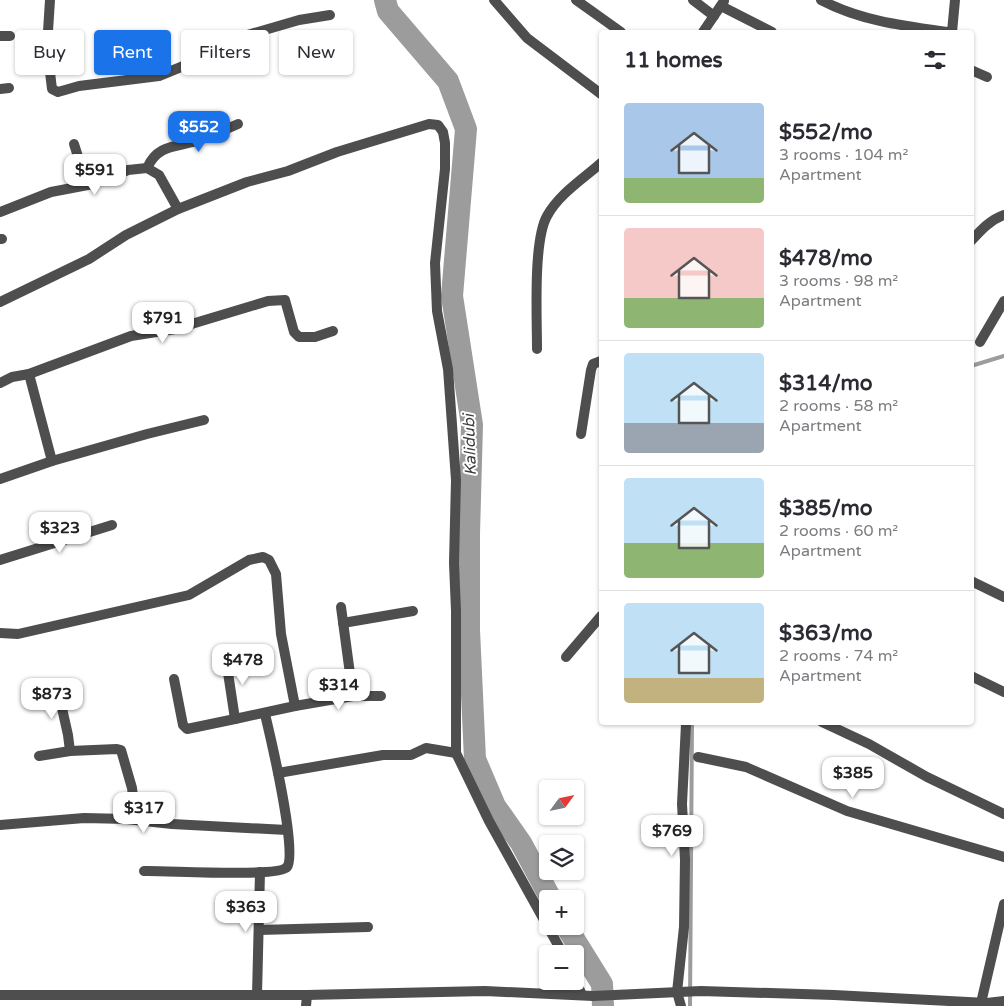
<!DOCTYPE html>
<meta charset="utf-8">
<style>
body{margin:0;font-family:"Varela Round",sans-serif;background:#f7f7f7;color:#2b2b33;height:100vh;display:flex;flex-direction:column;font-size:19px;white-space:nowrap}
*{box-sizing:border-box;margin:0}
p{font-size:16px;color:#7c7c81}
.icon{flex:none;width:28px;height:28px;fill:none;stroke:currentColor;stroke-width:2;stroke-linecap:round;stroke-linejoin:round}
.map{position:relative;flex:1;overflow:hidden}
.panel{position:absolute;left:599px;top:30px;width:375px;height:695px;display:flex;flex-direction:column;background:#fff;border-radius:5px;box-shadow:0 1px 4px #0004}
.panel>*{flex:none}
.top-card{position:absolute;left:15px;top:30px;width:475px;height:45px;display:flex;gap:10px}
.needle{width:32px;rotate:57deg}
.fabs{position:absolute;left:539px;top:780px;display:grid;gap:10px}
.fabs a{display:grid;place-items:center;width:45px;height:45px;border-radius:5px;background:#fff;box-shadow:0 1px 4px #0004;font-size:25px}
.price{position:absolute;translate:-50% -42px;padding:0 11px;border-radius:10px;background:#fff;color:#222;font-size:16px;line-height:32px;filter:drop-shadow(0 1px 2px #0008)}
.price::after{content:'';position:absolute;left:50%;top:30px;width:15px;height:11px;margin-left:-8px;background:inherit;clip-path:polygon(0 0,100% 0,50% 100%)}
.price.active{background:#1a73e8;color:#fff}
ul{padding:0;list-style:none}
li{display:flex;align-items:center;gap:15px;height:125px;padding:0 25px}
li+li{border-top:1px solid #e1e1e2}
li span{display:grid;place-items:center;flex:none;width:140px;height:100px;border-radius:5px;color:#555}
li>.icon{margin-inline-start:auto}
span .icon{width:60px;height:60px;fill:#fffc;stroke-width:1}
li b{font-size:21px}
h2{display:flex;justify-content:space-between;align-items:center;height:60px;padding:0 25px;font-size:21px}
.pill{padding:0 18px;border-radius:5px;background:#fff;box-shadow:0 1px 4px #0004;font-size:18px;line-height:45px}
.pill.active{background:#1a73e8;color:#fff}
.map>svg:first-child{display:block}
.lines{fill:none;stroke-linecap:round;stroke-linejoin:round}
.stream{stroke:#9c9c9c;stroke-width:4}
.river{stroke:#9c9c9c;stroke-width:22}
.minor{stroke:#4e4e4e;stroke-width:10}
.labels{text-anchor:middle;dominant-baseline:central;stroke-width:4;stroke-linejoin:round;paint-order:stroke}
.water-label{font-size:16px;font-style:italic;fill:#3d3d3d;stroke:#fff}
</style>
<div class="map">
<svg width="1004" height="1006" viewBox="0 0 1004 1006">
<rect width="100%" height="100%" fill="#fff"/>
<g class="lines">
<g class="stream">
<polyline points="971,366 1004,356"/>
<polyline points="690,1006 692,722"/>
</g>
<g class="river">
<polyline points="385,0 388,11 448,81 466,129 452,296 472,425 469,534 469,630 475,759 495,806 521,843 551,899"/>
<polyline points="566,926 602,984 603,1006"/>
</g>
<g class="minor">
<polyline points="50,0 47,47 52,89 58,92 79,86 159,76 198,60 244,36 299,20 330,15"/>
<polyline points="494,0 527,38 601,94"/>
<polyline points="576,0 621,32"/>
<polyline points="693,0 714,16"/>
<path d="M821 0C861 21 904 26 948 32"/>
<polyline points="721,6 772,32"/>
<polyline points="703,32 724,1"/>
<polyline points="952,32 955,0"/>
<polyline points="0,36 10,36"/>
<polyline points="971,70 987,77"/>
<polyline points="0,89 9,88"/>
<polyline points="74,144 87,185"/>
<path d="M147 168C157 146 173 147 193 142 209 137 224 130 238 124"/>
<polyline points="0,212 51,192 93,184 128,170 147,168 159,175 178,209"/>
<polyline points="0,239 2,239"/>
<path d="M971 241C981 230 990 220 1004 215"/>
<polyline points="0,302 89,259 126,235 178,209 247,182 288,171 337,152 429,124 438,125 443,132 445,143 445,169 435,263 437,311 448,369 456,480 454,563 456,611 456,753 489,821 563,954"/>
<polyline points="980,342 1004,301"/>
<path d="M537 349C537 318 533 241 547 216 559 194 583 179 601 163"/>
<polyline points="0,383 12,377 29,374"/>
<polyline points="581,434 591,370 593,364 601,361"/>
<polyline points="52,461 29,374 131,336 175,329 268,301 285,300 294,332 299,337 315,337 333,331"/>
<polyline points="0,479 52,461 147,434 204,420"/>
<polyline points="0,560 112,525"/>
<polyline points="971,581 1004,597"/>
<polyline points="341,607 353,696"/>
<polyline points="343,623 413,611"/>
<polyline points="0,633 18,634 189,595 249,560 263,557 269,560 276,574 281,634 295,706 235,719 225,653"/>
<polyline points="566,657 601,616"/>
<polyline points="971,676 1004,692"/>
<polyline points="174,679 183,725 187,729 235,719"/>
<polyline points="57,686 68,735 70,751"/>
<polyline points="295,706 353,696 381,696"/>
<polyline points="822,722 869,744 927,777 1004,814"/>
<polyline points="39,756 70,751 117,749 121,750 132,788 136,820"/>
<polyline points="698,757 746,767 847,811 1004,857"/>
<polyline points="278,773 383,755 411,755 426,748 456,753"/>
<polyline points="0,825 84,818 127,819 172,824 287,830"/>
<path d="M144 871C164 870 278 878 287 867 298 854 270 735 265 714"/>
<polyline points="259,930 368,927"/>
<polyline points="575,979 582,995"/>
<polyline points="0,995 307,995 485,991 593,996 701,991 834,995 987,1003 1004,1001"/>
<polyline points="257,995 260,872"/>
<polyline points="981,1003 1004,904"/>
<polyline points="306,1006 307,995"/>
<polyline points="681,1006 677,992 684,927 685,860 682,804 686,724"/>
</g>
</g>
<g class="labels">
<g class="water-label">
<text transform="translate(470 445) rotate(-92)">Kalidubi</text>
</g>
</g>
</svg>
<div class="fabs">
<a><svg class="needle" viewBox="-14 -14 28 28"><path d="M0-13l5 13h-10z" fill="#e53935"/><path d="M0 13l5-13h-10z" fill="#7c7c81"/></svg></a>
<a><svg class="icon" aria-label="layers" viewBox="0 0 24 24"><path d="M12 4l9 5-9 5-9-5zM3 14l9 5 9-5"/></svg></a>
<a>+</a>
<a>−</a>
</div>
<b class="price active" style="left:199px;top:153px">$552</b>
<b class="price" style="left:95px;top:196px">$591</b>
<b class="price" style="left:163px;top:344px">$791</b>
<b class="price" style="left:60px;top:554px">$323</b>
<b class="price" style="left:243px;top:686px">$478</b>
<b class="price" style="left:339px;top:711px">$314</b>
<b class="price" style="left:52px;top:720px">$873</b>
<b class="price" style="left:853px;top:799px">$385</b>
<b class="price" style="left:144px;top:834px">$317</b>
<b class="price" style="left:672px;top:857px">$769</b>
<b class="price" style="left:246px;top:933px">$363</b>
<div class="top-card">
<a class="pill">Buy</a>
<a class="pill active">Rent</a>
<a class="pill">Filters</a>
<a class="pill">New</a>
</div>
<section class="panel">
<h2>11 homes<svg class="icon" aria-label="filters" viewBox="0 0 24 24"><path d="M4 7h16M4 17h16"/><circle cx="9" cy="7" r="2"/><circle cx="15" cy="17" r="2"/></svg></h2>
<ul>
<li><span style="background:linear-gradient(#a9c7e8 75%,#8fb573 0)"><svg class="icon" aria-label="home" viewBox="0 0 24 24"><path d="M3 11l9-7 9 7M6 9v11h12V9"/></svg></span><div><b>$552/mo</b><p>3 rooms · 104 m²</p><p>Apartment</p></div></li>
<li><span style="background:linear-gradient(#f6c9c9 70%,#8fb573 0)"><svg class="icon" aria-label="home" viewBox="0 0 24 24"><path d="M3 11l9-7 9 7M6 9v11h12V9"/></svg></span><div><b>$478/mo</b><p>3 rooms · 98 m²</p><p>Apartment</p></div></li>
<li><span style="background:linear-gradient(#bfe0f5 70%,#9aa5b1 0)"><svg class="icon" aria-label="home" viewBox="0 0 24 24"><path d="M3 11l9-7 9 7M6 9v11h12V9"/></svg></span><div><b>$314/mo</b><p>2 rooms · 58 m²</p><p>Apartment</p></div></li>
<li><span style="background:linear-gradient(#bfe0f5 65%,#8fb573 0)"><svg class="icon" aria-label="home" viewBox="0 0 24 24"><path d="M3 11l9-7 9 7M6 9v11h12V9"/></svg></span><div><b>$385/mo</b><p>2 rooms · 60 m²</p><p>Apartment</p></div></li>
<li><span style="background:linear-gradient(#bfe0f5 75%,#c2b280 0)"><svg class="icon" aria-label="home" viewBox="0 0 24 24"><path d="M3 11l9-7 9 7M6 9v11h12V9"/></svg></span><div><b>$363/mo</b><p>2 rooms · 74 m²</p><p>Apartment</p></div></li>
</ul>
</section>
</div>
